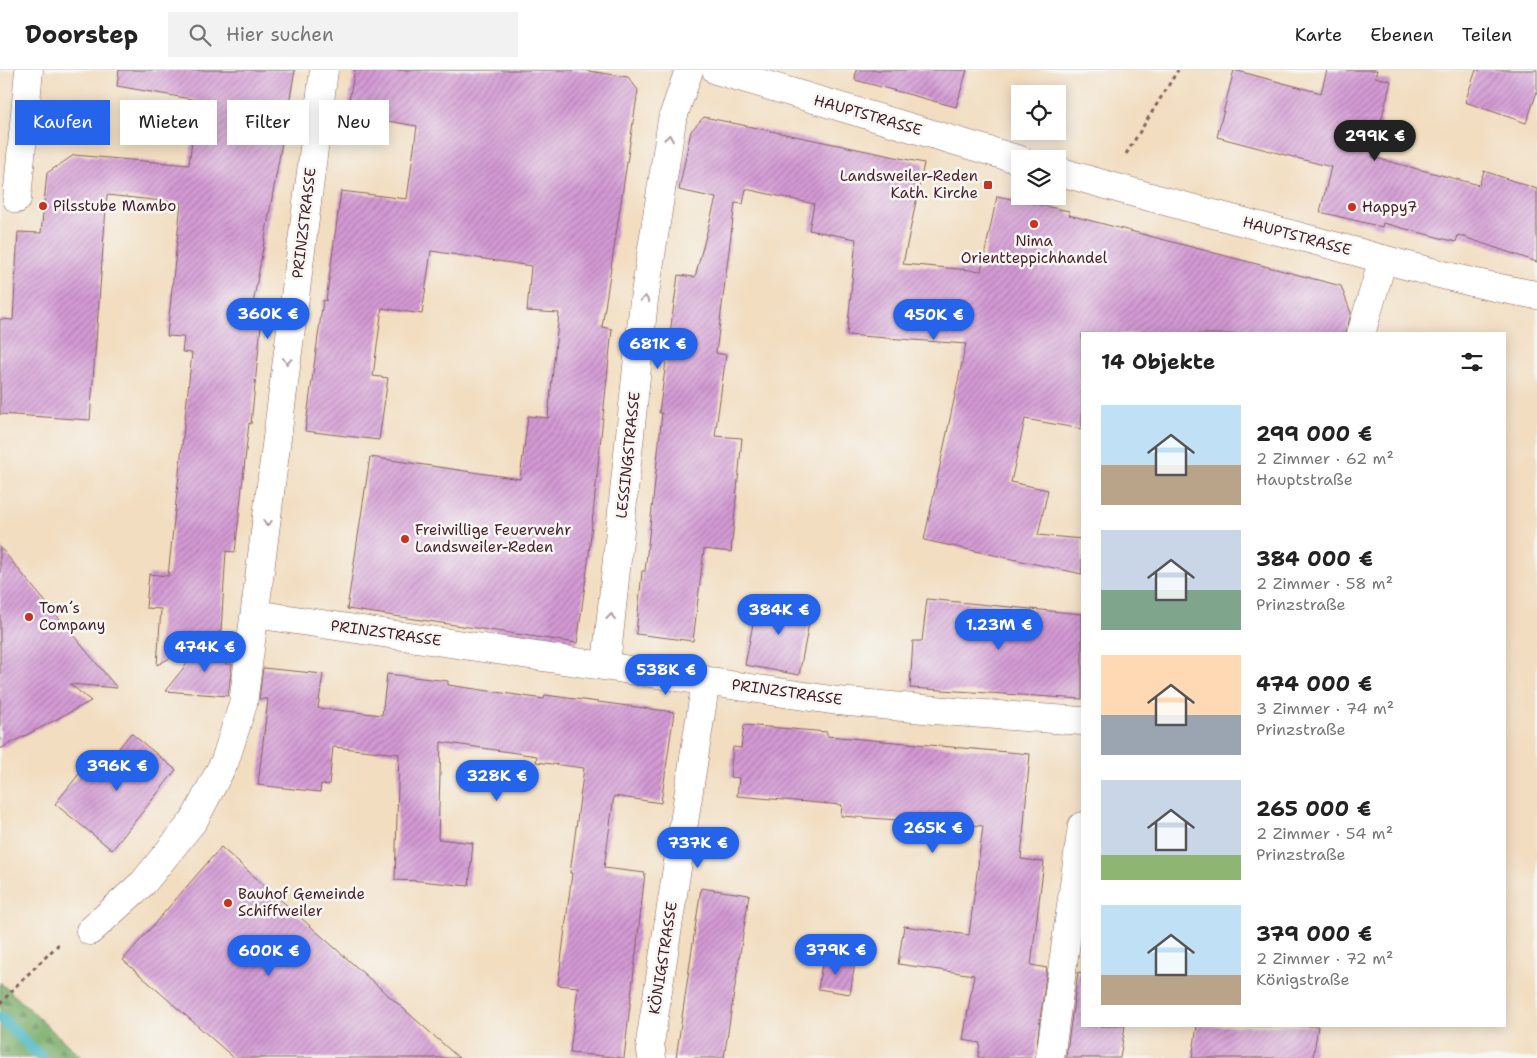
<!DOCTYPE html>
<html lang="de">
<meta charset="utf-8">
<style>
body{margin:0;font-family:"Shantell Sans",sans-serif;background:#f2f2f2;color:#222;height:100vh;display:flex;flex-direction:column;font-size:19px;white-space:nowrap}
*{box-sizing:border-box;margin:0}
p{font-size:16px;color:#767676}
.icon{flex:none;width:28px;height:28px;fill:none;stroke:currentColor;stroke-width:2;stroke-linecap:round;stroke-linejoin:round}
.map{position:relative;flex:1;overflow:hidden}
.sheet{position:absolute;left:1081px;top:262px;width:425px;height:695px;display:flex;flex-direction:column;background:#fff;border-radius:0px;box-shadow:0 2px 12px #0003}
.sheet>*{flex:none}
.banner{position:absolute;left:15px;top:30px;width:475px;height:45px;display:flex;gap:10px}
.fabs{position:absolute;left:1011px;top:15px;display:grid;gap:10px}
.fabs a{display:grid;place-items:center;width:55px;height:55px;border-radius:0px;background:#fff;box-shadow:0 2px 12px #0003;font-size:25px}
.price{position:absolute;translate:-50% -42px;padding:0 11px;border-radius:18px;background:#2563eb;color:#fff;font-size:16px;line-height:32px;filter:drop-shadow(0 1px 2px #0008)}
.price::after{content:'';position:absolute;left:50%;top:30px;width:15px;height:11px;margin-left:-8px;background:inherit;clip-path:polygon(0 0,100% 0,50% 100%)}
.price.selected{background:#222;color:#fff}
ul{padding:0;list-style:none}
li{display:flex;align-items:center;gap:15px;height:125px;padding:0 20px}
li span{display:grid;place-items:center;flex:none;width:140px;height:100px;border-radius:0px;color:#555}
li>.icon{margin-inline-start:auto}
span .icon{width:60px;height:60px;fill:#fffc;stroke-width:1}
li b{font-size:21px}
h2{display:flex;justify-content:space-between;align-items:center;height:60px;padding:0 20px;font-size:21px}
.tag{padding:0 18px;border-radius:0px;background:#fff;box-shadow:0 2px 12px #0003;font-size:18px;line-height:45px}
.tag.selected{background:#2563eb;color:#fff}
header{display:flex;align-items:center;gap:30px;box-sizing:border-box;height:70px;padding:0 25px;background:#fff;border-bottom:1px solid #e0e0e0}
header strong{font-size:24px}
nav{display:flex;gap:28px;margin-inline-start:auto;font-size:18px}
.search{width:350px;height:45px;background:#f2f2f2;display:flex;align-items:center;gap:12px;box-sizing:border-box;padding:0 18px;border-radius:0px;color:#767676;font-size:19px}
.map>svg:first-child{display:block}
.forest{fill:url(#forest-firs);stroke:#61664a}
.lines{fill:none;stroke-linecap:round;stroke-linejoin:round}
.stream{stroke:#48b6c1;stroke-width:11}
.building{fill:url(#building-hatch)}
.minor-casing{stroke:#85625f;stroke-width:29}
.path{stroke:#85625f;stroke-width:3;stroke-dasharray:4 4;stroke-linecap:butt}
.minor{stroke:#fff;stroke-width:28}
.oneway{stroke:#ae9aa0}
.poi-dot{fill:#c8321e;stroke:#f6f6f2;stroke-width:2}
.labels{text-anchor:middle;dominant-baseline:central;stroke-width:5;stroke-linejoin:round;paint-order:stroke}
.street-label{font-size:15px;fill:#4a1f2b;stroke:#f6f6f2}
.poi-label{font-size:15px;fill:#4a1f2b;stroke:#f6f6f2;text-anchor:start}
</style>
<header>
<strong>Doorstep</strong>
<div class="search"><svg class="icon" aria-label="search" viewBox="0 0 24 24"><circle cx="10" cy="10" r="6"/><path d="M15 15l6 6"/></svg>Hier suchen</div>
<nav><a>Karte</a><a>Ebenen</a><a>Teilen</a></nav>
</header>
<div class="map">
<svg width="1537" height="988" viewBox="0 0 1537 988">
<defs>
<pattern id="forest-firs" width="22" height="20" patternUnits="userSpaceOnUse" patternTransform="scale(1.25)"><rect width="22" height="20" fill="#78ac68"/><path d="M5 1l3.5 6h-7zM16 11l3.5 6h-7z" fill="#648b56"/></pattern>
<pattern id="building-hatch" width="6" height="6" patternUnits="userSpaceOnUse" patternTransform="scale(1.25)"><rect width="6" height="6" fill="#d39ad4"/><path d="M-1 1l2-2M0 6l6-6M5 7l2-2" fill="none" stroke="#ad7dac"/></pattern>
</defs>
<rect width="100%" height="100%" fill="#f6f6f2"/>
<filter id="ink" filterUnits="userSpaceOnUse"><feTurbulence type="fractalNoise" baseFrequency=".02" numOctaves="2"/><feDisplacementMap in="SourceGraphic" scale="10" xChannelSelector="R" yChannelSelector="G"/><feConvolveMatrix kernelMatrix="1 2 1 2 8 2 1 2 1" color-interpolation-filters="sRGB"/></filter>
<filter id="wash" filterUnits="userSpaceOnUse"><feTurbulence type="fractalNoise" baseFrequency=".0096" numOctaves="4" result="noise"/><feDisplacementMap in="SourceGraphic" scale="20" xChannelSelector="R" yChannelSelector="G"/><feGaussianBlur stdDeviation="1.12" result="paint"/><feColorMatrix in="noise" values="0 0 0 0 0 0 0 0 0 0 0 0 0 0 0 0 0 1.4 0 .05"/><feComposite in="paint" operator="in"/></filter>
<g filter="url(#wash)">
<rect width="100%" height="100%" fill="#f2ddc0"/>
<polygon class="forest" points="0,912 82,988 0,988"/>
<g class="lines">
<polyline class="stream" points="0,947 42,988"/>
</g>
<g id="blocks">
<g class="building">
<polygon points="119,0 295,0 253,234 263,236 251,354 249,353 235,482 226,481 221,561 157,595 161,539 146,538 149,504 168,506 192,283 182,282 184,267 167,266 181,133 107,125 90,350 0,344 0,249 13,250 18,162 41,163 47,103 74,85 189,95 197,30 117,16"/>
<polygon points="355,0 582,0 628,7 638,20 602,257 612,259 588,493 577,573 347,539 370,387 520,409 528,346 548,348 559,243 527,241 531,196 431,181 422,244 382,238 373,306 388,308 379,370 305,361 323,230 326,231 341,121 407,129 417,56 346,44"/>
<polygon points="856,0 967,0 956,37 855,10"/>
<polygon points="1234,0 1321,23 1327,0 1377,0 1375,7 1391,11 1372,87 1479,115 1484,101 1537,119 1537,192 1458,165 1456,172 1383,153 1382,157 1320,142 1331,97 1217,67"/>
<polygon points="1476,0 1537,0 1537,22 1526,53 1465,32"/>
<polygon points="704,47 924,93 903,194 981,201 997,126 1069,141 1069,145 1341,216 1351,243 1346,264 1082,264 1082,359 1025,349 1011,412 1048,420 1038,465 1082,469 1082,504 924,470 966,274 847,265 856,169 809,160 814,134 746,119 743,134 735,133 716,283 726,285 715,366 742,368 731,482 704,479 693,571 636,564 642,501 645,501 654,421 662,343 659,343 678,205 695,207 716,128 679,120 691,61"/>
<polygon points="0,477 117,618 70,614 91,631 0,679"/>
<polygon points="758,528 812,538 799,605 745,595"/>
<polygon points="927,529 1082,544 1082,629 910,618 913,571 922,571"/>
<polygon points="202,575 226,576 225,594 232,594 228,626 165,621"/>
<polygon points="263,598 323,604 318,638 382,645 387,604 448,611 448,615 544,629 545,625 674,642 661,733 614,726 604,798 645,803 624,988 570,983 578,917 558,915 572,803 570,803 584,698 536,692 537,686 441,672 438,769 473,773 469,816 420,811 395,810 399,684 333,677 329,715 321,714 320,722 258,715 268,629 259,629"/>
<polygon points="744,655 827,662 827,666 1030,684 1021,789 1044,792 1031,895 1047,898 1035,988 978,988 980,973 963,970 974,905 898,894 904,856 969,865 983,756 841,746 842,735 737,726 739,708 730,707 733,677 741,678"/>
<polygon points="131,663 176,700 112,780 55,734 83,699 95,708"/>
<polygon points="221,777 459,988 234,988 123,890"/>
<polygon points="701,818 749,825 724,988 676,988"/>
<polygon points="823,888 855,893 850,924 818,919"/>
<polygon points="1078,902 1082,903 1082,956 1125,956 1120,988 1066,988"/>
<polygon points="1197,956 1318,956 1313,988 1192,988"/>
</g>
</g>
</g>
<g filter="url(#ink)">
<use href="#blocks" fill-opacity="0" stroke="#85625f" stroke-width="1"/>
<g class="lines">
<g class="minor-casing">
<g id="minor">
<polyline points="716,0 1020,90"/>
<path d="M1058 101C1145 127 1233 149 1320 172 1392 191 1464 213 1537 225"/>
<polyline points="17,129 29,0"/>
<polyline points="1361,264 1383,189"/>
<polyline points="255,544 838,631 956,642 1082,651"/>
<polyline points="606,595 644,230 672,50 689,0"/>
<polyline points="90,861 144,812 194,750 225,691 243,634 324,0"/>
<polyline points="652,988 650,973 706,610"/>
<polyline points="1050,988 1082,756"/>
</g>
</g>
<g class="path">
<polyline points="1126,84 1178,0"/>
<polyline points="0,934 18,914 60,873"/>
</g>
<use href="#minor" class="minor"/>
</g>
<defs><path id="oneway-chevron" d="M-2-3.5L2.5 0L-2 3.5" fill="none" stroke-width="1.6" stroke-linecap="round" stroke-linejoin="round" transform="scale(1.25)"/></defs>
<g class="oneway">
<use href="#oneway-chevron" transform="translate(669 68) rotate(-81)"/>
<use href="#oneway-chevron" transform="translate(645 229) rotate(-82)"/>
<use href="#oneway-chevron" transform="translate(287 291) rotate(97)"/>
<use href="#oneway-chevron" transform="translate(267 453) rotate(97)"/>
<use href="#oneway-chevron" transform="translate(611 547) rotate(-84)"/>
</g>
</g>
<g class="poi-dot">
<rect x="983" y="110" width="10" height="10" rx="2.5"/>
<circle cx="43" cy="136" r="5"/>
<circle cx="1352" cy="137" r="5"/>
<circle cx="1034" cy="154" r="5"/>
<circle cx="405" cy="469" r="5"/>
<circle cx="29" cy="547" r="5"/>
<circle cx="228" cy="833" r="5"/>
</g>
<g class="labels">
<g class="street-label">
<text transform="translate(868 45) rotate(16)">HAUPTSTRASSE</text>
<text transform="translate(304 153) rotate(-83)">PRINZSTRASSE</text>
<text transform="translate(1297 166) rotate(15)">HAUPTSTRASSE</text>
<text transform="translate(628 385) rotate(-84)">LESSINGSTRASSE</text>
<text transform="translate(386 563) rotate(8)">PRINZSTRASSE</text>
<text transform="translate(787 622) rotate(8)">PRINZSTRASSE</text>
<text transform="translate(663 888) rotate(-81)">KÖNIGSTRASSE</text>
</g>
<g class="poi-label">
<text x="978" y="106" text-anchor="end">Landsweiler-Reden<tspan x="978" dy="17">Kath. Kirche</tspan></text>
<text x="53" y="136">Pilsstube Mambo</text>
<text x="1362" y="137">Happy7</text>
<text x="1034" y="171" text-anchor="middle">Nima<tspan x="1034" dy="17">Orientteppichhandel</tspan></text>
<text x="415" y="460">Freiwillige Feuerwehr<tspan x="415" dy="17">Landsweiler-Reden</tspan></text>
<text x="39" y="538">Tom´s<tspan x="39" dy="17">Company</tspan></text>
<text x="238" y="824">Bauhof Gemeinde<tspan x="238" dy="17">Schiffweiler</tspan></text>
</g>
</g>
</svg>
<div class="fabs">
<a><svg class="icon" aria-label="locate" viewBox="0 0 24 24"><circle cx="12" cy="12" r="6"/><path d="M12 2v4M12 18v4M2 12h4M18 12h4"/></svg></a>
<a><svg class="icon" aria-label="layers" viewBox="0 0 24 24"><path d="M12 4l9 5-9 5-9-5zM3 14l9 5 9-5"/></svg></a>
</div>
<b class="price selected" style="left:1375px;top:92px">299K €</b>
<b class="price" style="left:268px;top:270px">360K €</b>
<b class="price" style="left:934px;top:271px">450K €</b>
<b class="price" style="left:658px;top:300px">681K €</b>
<b class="price" style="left:779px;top:566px">384K €</b>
<b class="price" style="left:999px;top:581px">1.23M €</b>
<b class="price" style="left:205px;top:603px">474K €</b>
<b class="price" style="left:666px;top:626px">538K €</b>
<b class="price" style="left:117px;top:722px">396K €</b>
<b class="price" style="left:497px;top:732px">328K €</b>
<b class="price" style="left:933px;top:784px">265K €</b>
<b class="price" style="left:698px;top:799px">737K €</b>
<b class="price" style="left:836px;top:906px">379K €</b>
<b class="price" style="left:269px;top:907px">600K €</b>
<div class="banner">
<a class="tag selected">Kaufen</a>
<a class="tag">Mieten</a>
<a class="tag">Filter</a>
<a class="tag">Neu</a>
</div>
<section class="sheet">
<h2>14 Objekte<svg class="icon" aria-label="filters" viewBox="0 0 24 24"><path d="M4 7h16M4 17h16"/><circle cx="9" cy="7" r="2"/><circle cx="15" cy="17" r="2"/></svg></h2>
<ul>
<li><span style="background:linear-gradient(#bfe0f5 60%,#b9a48a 0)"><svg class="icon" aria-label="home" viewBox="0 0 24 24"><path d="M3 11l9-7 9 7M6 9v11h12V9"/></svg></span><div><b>299 000 €</b><p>2 Zimmer · 62 m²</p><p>Hauptstraße</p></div></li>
<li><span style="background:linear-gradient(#c9d6e8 60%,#7fa58c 0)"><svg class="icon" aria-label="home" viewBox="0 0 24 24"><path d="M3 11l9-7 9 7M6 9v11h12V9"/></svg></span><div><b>384 000 €</b><p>2 Zimmer · 58 m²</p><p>Prinzstraße</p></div></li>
<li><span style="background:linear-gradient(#ffd9b3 60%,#9aa5b1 0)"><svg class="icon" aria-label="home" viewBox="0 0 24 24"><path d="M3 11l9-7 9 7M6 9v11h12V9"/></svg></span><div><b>474 000 €</b><p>3 Zimmer · 74 m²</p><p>Prinzstraße</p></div></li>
<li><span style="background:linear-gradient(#c9d6e8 75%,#8fb573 0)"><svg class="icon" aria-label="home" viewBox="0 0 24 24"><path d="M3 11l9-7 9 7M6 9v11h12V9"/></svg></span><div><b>265 000 €</b><p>2 Zimmer · 54 m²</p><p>Prinzstraße</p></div></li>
<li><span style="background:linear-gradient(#bfe0f5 70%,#b9a48a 0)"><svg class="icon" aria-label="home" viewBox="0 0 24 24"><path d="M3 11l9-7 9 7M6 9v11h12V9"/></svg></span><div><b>379 000 €</b><p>2 Zimmer · 72 m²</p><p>Königstraße</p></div></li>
</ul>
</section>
</div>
